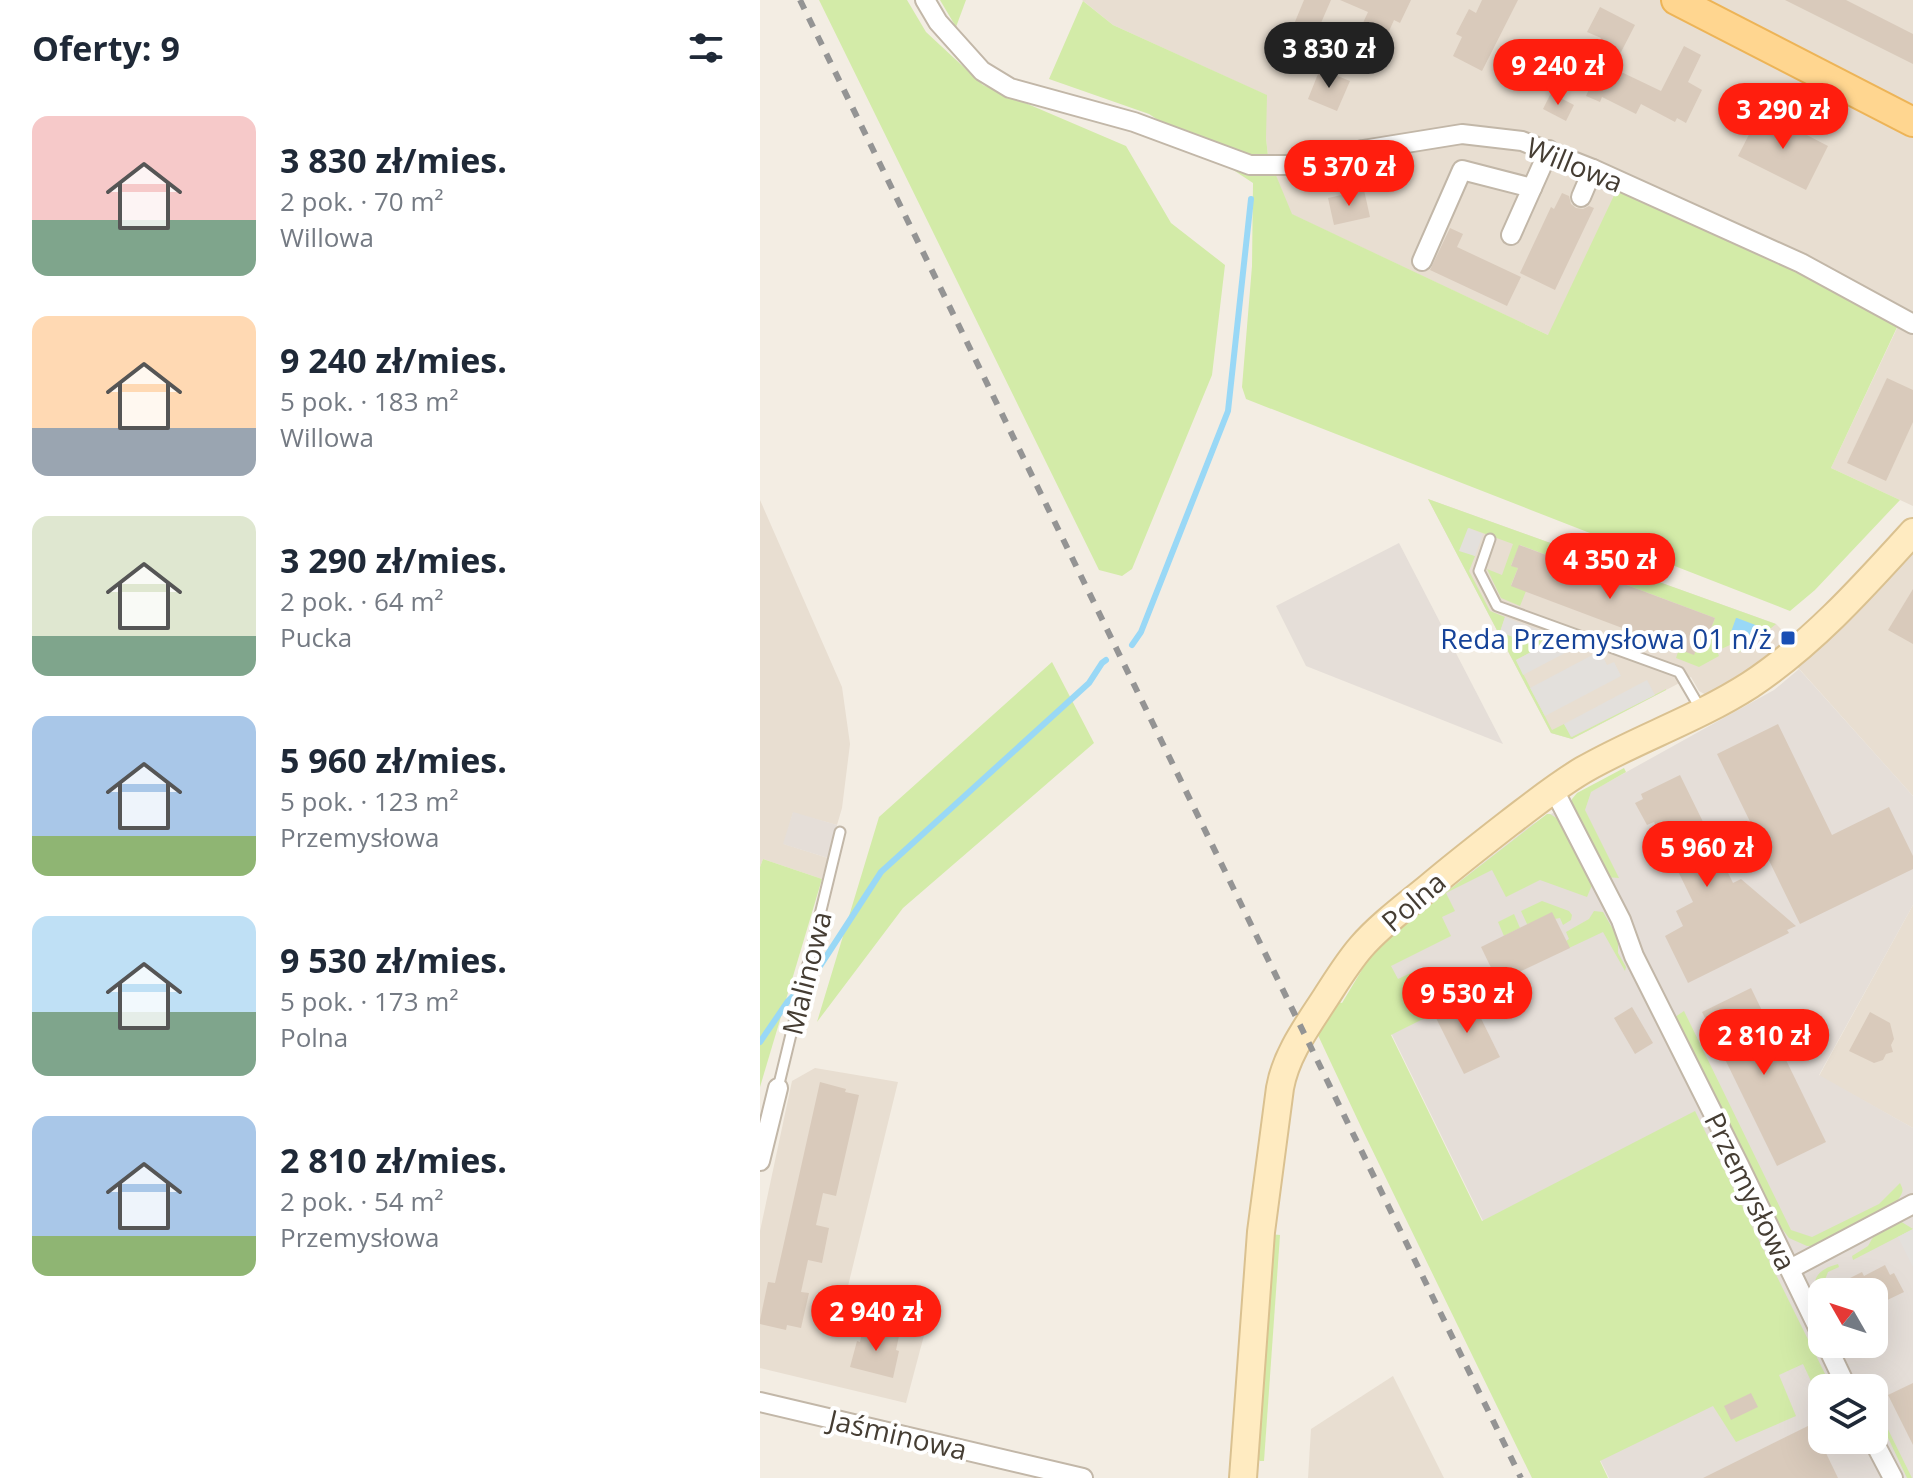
<!DOCTYPE html>
<html lang="pl">
<meta charset="utf-8">
<style>
body{margin:0;font-family:"Open Sans",sans-serif;background:#f6f6f7;color:#1f2937;height:100vh;display:flex;flex-direction:column;font-size:30px;white-space:nowrap}
*{box-sizing:border-box;margin:0}
p{font-size:26px;color:#747a83}
.icon{flex:none;width:44px;height:44px;fill:none;stroke:currentColor;stroke-width:2;stroke-linecap:round;stroke-linejoin:round}
.map{position:relative;flex:1;overflow:hidden}
.sheet{display:flex;flex-direction:column;background:#fff;width:760px}
.sheet>*{flex:none}
.needle{width:52px;rotate:309deg}
.buttons{position:absolute;left:1048px;top:1278px;display:grid;gap:16px}
.buttons a{display:grid;place-items:center;width:80px;height:80px;border-radius:16px;background:#fff;box-shadow:0 8px 32px #0002;font-size:40px}
.price{position:absolute;translate:-50% -68px;padding:0 18px;border-radius:28px;background:#ff1e0e;color:#fff;font-size:26px;line-height:52px;filter:drop-shadow(0 2px 4px #0008)}
.price::after{content:'';position:absolute;left:50%;top:48px;width:24px;height:18px;margin-left:-12px;background:inherit;clip-path:polygon(0 0,100% 0,50% 100%)}
.price.current{background:#222;color:#fff}
ul{padding:0;list-style:none}
li{display:flex;align-items:center;gap:24px;height:200px;padding:0 32px}
li span{display:grid;place-items:center;flex:none;width:224px;height:160px;border-radius:16px;color:#555}
li>.icon{margin-inline-start:auto}
span .icon{width:96px;height:96px;fill:#fffc;stroke-width:1}
li b{font-size:34px}
h2{display:flex;justify-content:space-between;align-items:center;height:96px;padding:0 32px;font-size:34px}
main{display:flex;flex:1;min-height:0}
.map>svg:first-child{display:block}
.residential{fill:#e8ded1}
.industrial{fill:#e5ded8;fill-rule:evenodd}
.green{fill:#d3eba8}
.parking{fill:#e3e0dc}
.water{fill:#99d8f6}
.lines{fill:none;stroke-linecap:round;stroke-linejoin:round}
.stream{stroke:#99d8f6;stroke-width:6}
.building{fill:#d9cabb}
.lane-casing{stroke:#c2b7a8;stroke-width:13}
.street-casing{stroke:#c2b7a8;stroke-width:22}
.secondary-casing{stroke:#dac190;stroke-width:30}
.primary-casing{stroke:#edb457;stroke-width:32}
.lane{stroke:#fff;stroke-width:9}
.street{stroke:#fff;stroke-width:18}
.secondary{stroke:#ffebc1;stroke-width:26}
.primary{stroke:#ffd690;stroke-width:28}
.rail{stroke:#949494;stroke-width:6;stroke-dasharray:10 10;stroke-linecap:butt}
.transit-dot{fill:#1a4fb4;stroke:#fff;stroke-width:3}
.labels{text-anchor:middle;dominant-baseline:central;stroke-width:8;stroke-linejoin:round;paint-order:stroke}
.street-label{font-size:28px;fill:#453d33;stroke:#fff}
.transit-label{font-size:28px;fill:#164399;stroke:#fff;text-anchor:end}
</style>
<main>
<section class="sheet">
<h2>Oferty: 9<svg class="icon" aria-label="filters" viewBox="0 0 24 24"><path d="M4 7h16M4 17h16"/><circle cx="9" cy="7" r="2"/><circle cx="15" cy="17" r="2"/></svg></h2>
<ul>
<li><span style="background:linear-gradient(#f6c9c9 65%,#7fa58c 0)"><svg class="icon" aria-label="home" viewBox="0 0 24 24"><path d="M3 11l9-7 9 7M6 9v11h12V9"/></svg></span><div><b>3 830 zł/mies.</b><p>2 pok. · 70 m²</p><p>Willowa</p></div></li>
<li><span style="background:linear-gradient(#ffd9b3 70%,#9aa5b1 0)"><svg class="icon" aria-label="home" viewBox="0 0 24 24"><path d="M3 11l9-7 9 7M6 9v11h12V9"/></svg></span><div><b>9 240 zł/mies.</b><p>5 pok. · 183 m²</p><p>Willowa</p></div></li>
<li><span style="background:linear-gradient(#dfe7d0 75%,#7fa58c 0)"><svg class="icon" aria-label="home" viewBox="0 0 24 24"><path d="M3 11l9-7 9 7M6 9v11h12V9"/></svg></span><div><b>3 290 zł/mies.</b><p>2 pok. · 64 m²</p><p>Pucka</p></div></li>
<li><span style="background:linear-gradient(#a9c7e8 75%,#8fb573 0)"><svg class="icon" aria-label="home" viewBox="0 0 24 24"><path d="M3 11l9-7 9 7M6 9v11h12V9"/></svg></span><div><b>5 960 zł/mies.</b><p>5 pok. · 123 m²</p><p>Przemysłowa</p></div></li>
<li><span style="background:linear-gradient(#bfe0f5 60%,#7fa58c 0)"><svg class="icon" aria-label="home" viewBox="0 0 24 24"><path d="M3 11l9-7 9 7M6 9v11h12V9"/></svg></span><div><b>9 530 zł/mies.</b><p>5 pok. · 173 m²</p><p>Polna</p></div></li>
<li><span style="background:linear-gradient(#a9c7e8 75%,#8fb573 0)"><svg class="icon" aria-label="home" viewBox="0 0 24 24"><path d="M3 11l9-7 9 7M6 9v11h12V9"/></svg></span><div><b>2 810 zł/mies.</b><p>2 pok. · 54 m²</p><p>Przemysłowa</p></div></li>
</ul>
</section>
<div class="map">
<svg width="1153" height="1478" viewBox="0 0 1153 1478">
<rect width="100%" height="100%" fill="#f3ede3"/>
<g class="residential">
<polygon points="322,0 1153,0 1153,506 1071,468 1139,324 788,335 531,214 508,156 506,138 506,95 353,25"/>
<polygon points="668,499 1016,624 1033,641 953,695 946,695 939,691 931,677 812,739 791,733"/>
<polygon points="0,500 82,687 90,744 82,808 77,825 33,813 24,844 68,858 62,879 3,859 0,867"/>
<polygon points="1153,544 1153,796 1034,663"/>
<polygon points="1153,905 1153,1128 1059,1076"/>
<polygon points="55,1068 138,1082 88,1286 171,1309 146,1403 0,1368 0,1231 32,1081"/>
<polygon points="633,1376 684,1478 548,1478 551,1429"/>
</g>
<g class="industrial">
<polygon points="639,543 743,744 546,666 516,606"/>
<path d="M1039 669 1153 796V905L1059 1075 1153 1128V1478H849L608 986 649 921 771 825 1014 690ZM1062 1292H1114V1344H1062ZM1062 1388H1114V1440H1062Z"/>
<polygon points="33,812 77,825 68,858 23,844"/>
</g>
<g class="green">
<polygon points="59,0 147,0 166,32 223,85 366,146 411,223 465,265 452,375 372,569 362,576 339,570"/>
<polygon points="180,0 206,0 196,27"/>
<polygon points="323,1 353,25 507,95 506,138 508,156 532,214 788,335 858,187 1063,280 1139,323 1071,468 1140,500 1055,590 1030,611 486,399 482,387 492,266 493,183 389,114 289,79"/>
<polygon points="668,499 1016,624 988,647 978,653 972,644 957,651 959,656 939,667 916,658 919,649 934,654 941,637 947,639 955,618 760,545 751,565 758,568 751,585 766,591 760,606 741,598 727,569 742,575 753,544 709,528 700,550 715,556 709,571 730,611 745,617 740,632 777,645 782,631 806,640 809,643 805,653 798,638 756,660 792,730 804,724 812,737 906,689 906,690 812,739 791,733"/>
<polygon points="292,662 334,743 143,908 57,1022 119,817"/>
<polygon points="864,768 866,772 831,792 825,810 859,878 846,877 811,804 812,799 817,793"/>
<polygon points="787,814 790,814 798,819 832,885 827,897 780,880 746,897 732,870 686,893 695,911 682,917 691,936 631,966 638,979 655,971 675,1013 631,1035 722,1221 935,1111 1072,1388 1062,1388 1062,1397 1058,1396 1043,1364 1019,1375 1036,1416 976,1442 953,1406 840,1461 848,1478 772,1478 602,1129 556,1031 578,1002 582,1003 612,953 649,921"/>
<polygon points="3,859 62,879 0,1087 0,867"/>
<polygon points="782,901 809,911 812,915 811,920 803,925 800,918 767,924 761,911"/>
<polygon points="834,911 843,912 858,938 858,953 866,967 865,971 843,932 809,948 806,941 809,939 806,932 829,919"/>
<polygon points="754,914 760,928 744,936 738,922"/>
<path d="M924 1011 1031 1230 1052 1237 1119 1204 1140 1183C1142 1188 1144 1189 1141 1195 1133 1214 1076 1237 1057 1246H1047L1029 1238 1020 1226 915 1017Z"/>
<polygon points="1140,1221 1153,1229 1093,1260 1092,1256 1108,1246 1116,1232"/>
<polygon points="510,1234 520,1235 504,1461 500,1461 494,1455"/>
<path d="M1078 1264 1079 1267 1068 1272 1060 1292 1062 1296V1315C1053 1291 1046 1272 1078 1264Z"/>
<polygon points="1114,1401 1152,1478 1147,1478 1122,1425 1114,1413"/>
</g>
<g class="parking">
<polygon points="708,528 723,534 715,556 699,551"/>
<polygon points="745,617 782,631 776,646 740,632"/>
<polygon points="798,638 805,653 763,675 756,660"/>
<polygon points="838,652 841,653 847,665 854,662 861,676 785,716 770,688"/>
<polygon points="887,680 895,695 811,737 804,724"/>
<polygon points="1153,1229 1153,1267 1138,1237"/>
</g>
<polygon class="water" points="976,618 977,618 1006,629 992,640 971,632"/>
<g class="lines">
<g class="stream">
<polyline points="372,645 381,632 468,411 491,199"/>
<polyline points="51,977 60,966 121,872 329,683 342,663 346,660"/>
<polyline points="0,1042 28,1001 35,994"/>
</g>
</g>
<g class="building">
<polygon points="544,0 571,0 554,39 532,29"/>
<polygon points="580,0 651,0 640,23 634,20 611,71 586,60 608,12"/>
<polygon points="722,0 758,0 722,71 693,56 702,37 696,34 709,9 716,13"/>
<polygon points="1025,0 1086,0 1153,34 1153,64"/>
<polygon points="840,7 875,25 859,56 860,57 855,69 901,91 924,46 941,55 928,82 942,90 926,123 917,118 915,122 881,104 876,114 842,97 840,102 826,96 845,54 836,49 841,38 827,32"/>
<polygon points="560,69 590,81 577,111 548,99"/>
<polygon points="791,93 814,105 806,121 783,109"/>
<polygon points="1001,111 1068,146 1046,190 978,156"/>
<polygon points="604,190 610,217 574,225 568,198"/>
<polygon points="802,193 809,196 811,204 816,208 823,209 829,206 834,208 795,290 760,273 791,207 794,209"/>
<polygon points="690,228 703,234 697,247 761,277 747,306 670,270"/>
<polygon points="1127,378 1153,390 1153,422 1126,481 1087,463"/>
<polygon points="759,545 955,618 947,639 941,637 934,655 751,586 758,568 751,566"/>
<polygon points="1153,589 1153,644 1128,630"/>
<polygon points="1018,724 1072,835 1129,807 1153,856 1153,869 1040,924 957,754"/>
<polygon points="920,775 973,883 981,879 1036,926 1027,930 1029,933 928,983 905,936 923,926 916,911 933,902 894,822 887,825 875,803 883,799 881,794"/>
<polygon points="792,912 810,948 738,982 721,947"/>
<polygon points="991,988 1066,1142 1017,1166 942,1012"/>
<polygon points="710,996 740,1057 704,1074 674,1014"/>
<polygon points="872,1007 893,1043 875,1054 854,1018"/>
<polygon points="1110,1012 1130,1023 1134,1039 1131,1045 1133,1052 1126,1054 1123,1060 1114,1063 1089,1051"/>
<polygon points="60,1082 86,1089 85,1092 99,1095 76,1196 63,1193 56,1225 69,1228 62,1263 48,1260 41,1292 49,1293 41,1328 27,1325 26,1330 0,1324 0,1320 8,1282 15,1283"/>
<polygon points="1125,1265 1130,1275 1134,1273 1144,1292 1117,1305 1114,1300 1114,1292 1062,1292 1102,1272 1104,1276"/>
<polygon points="103,1328 139,1336 136,1350 139,1351 133,1378 90,1367 97,1341 100,1342"/>
<polygon points="1153,1383 1153,1445 1128,1395"/>
<polygon points="991,1393 998,1407 971,1420 964,1406"/>
<polygon points="1052,1424 1078,1478 943,1478"/>
</g>
<g class="lines">
<g class="lane-casing">
<g id="lane">
<polyline points="730,539 719,571 737,606 919,672 940,708"/>
<polyline points="18,1088 80,832"/>
</g>
</g>
<g class="street-casing">
<g id="street">
<polyline points="165,0 178,22 222,71 250,88 374,122 490,165 545,165 603,150 702,134 762,141 833,169 1041,263 1153,324"/>
<polyline points="772,188 789,150"/>
<polyline points="821,197 833,169"/>
<polyline points="662,261 702,170 772,188 751,235"/>
<polyline points="793,788 861,920 874,956 979,1165 1062,1336"/>
<polyline points="0,1161 18,1088"/>
<polyline points="1030,1269 1153,1204"/>
<polyline points="1066,1344 1087,1388"/>
<polyline points="0,1402 323,1478"/>
<polyline points="1113,1440 1133,1478"/>
</g>
</g>
<g class="secondary-casing">
<path id="secondary" d="M483 1478 501 1232 520 1088C526 1054 548 1025 566 997 577 980 588 962 601 947 620 925 646 906 669 887 695 865 722 844 749 823 774 804 796 786 823 770 877 739 937 719 990 685 1052 644 1103 587 1153 532"/>
</g>
<g class="primary-casing">
<polyline id="primary" points="916,0 1153,122"/>
</g>
<use href="#lane" class="lane"/>
<use href="#street" class="street"/>
<use href="#secondary" class="secondary"/>
<use href="#primary" class="primary"/>
<polyline class="rail" points="40,0 761,1478"/>
</g>
<rect class="transit-dot" x="1020" y="630" width="16" height="16" rx="4"/>
<g class="labels">
<g class="street-label">
<text transform="translate(815 164) rotate(22)">Willowa</text>
<text transform="translate(653 901) rotate(-41)">Polna</text>
<text transform="translate(46 973) rotate(-76)">Malinowa</text>
<text transform="translate(991 1191) rotate(64)">Przemysłowa</text>
<text transform="translate(138 1434) rotate(13)">Jaśminowa</text>
</g>
<g class="transit-label">
<text x="1012" y="638">Reda Przemysłowa 01 n/ż</text>
</g>
</g>
</svg>
<div class="buttons">
<a><svg class="needle" viewBox="-14 -14 28 28"><path d="M0-13l5 13h-10z" fill="#e53935"/><path d="M0 13l5-13h-10z" fill="#747a83"/></svg></a>
<a><svg class="icon" aria-label="layers" viewBox="0 0 24 24"><path d="M12 4l9 5-9 5-9-5zM3 14l9 5 9-5"/></svg></a>
</div>
<b class="price current" style="left:569px;top:90px">3 830 zł</b>
<b class="price" style="left:798px;top:107px">9 240 zł</b>
<b class="price" style="left:1023px;top:151px">3 290 zł</b>
<b class="price" style="left:589px;top:208px">5 370 zł</b>
<b class="price" style="left:850px;top:601px">4 350 zł</b>
<b class="price" style="left:947px;top:889px">5 960 zł</b>
<b class="price" style="left:707px;top:1035px">9 530 zł</b>
<b class="price" style="left:1004px;top:1077px">2 810 zł</b>
<b class="price" style="left:116px;top:1353px">2 940 zł</b>
</div>
</main>
